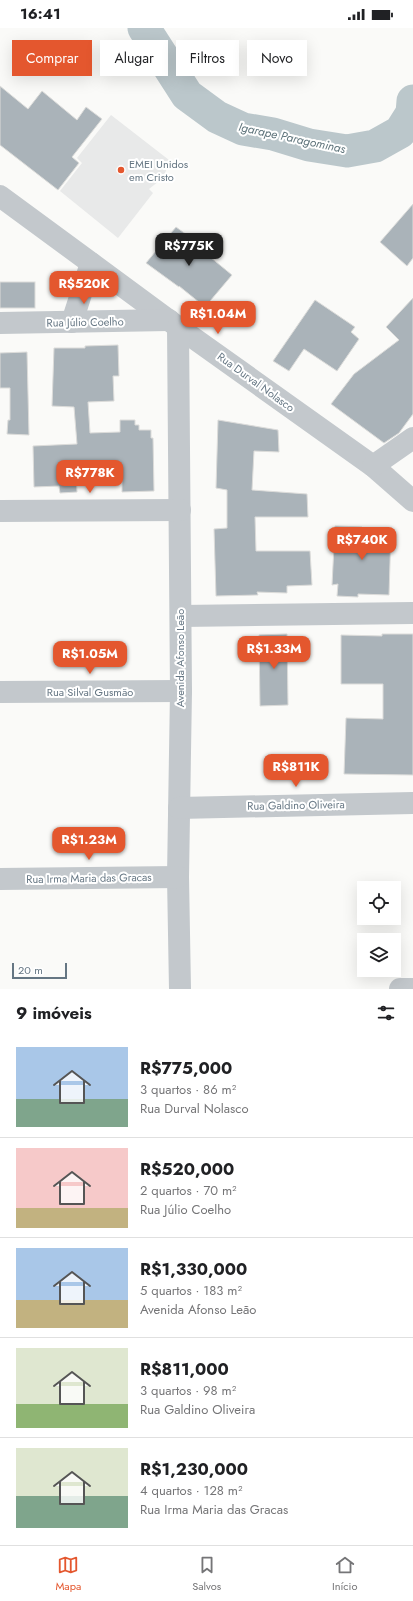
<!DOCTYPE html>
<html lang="pt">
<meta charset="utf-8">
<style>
body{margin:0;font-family:Jost,sans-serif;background:#f6f6f6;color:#202124;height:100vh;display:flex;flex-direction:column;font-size:15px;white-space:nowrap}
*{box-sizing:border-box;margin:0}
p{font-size:13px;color:#757577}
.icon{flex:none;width:22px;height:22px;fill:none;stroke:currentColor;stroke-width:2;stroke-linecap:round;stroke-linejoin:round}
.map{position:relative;height:961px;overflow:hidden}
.side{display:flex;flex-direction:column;background:#fff;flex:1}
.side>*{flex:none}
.banner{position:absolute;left:12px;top:12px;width:389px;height:36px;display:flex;gap:8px}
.controls{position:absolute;left:357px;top:853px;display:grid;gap:8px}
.controls a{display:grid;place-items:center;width:44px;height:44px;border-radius:0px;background:#fff;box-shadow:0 4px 16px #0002;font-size:20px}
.scale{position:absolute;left:12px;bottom:10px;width:55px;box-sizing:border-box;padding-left:4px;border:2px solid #657683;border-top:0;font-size:11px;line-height:14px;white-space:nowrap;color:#657683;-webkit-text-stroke:3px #fff;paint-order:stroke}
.price{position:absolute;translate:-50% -34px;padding:0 9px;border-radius:8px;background:#e4572e;color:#fff;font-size:13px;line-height:26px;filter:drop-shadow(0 1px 2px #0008)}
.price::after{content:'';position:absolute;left:50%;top:24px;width:12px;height:9px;margin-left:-6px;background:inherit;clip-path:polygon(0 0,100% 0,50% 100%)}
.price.active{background:#222;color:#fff}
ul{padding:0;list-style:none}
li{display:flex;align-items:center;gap:12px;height:100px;padding:0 16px}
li+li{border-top:1px solid #e0e0e0}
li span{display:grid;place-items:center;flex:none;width:112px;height:80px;border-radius:0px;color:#555}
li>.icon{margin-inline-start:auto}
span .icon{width:48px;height:48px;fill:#fffc;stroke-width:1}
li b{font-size:17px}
h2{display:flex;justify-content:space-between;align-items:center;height:48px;padding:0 16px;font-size:17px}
.tag{padding:0 14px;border-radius:0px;background:#fff;box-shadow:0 4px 16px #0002;font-size:14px;line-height:36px}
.tag.active{background:#e4572e;color:#fff}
.status{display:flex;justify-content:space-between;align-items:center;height:28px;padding:0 20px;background:#fff;direction:ltr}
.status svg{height:11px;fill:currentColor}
.tabs{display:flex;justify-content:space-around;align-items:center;height:56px;border-top:1px solid #e0e0e0;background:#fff;font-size:11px;color:#757577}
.tabs a{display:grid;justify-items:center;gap:2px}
.tabs .active{color:#e4572e}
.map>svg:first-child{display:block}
.built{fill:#e8e9e9}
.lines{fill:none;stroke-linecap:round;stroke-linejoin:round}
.river{stroke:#bbc7cb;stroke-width:33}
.building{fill:#aab3b9;stroke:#dcdcda}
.minor{stroke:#c3c8cc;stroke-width:22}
.poi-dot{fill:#e4572e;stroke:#fff;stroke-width:1.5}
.labels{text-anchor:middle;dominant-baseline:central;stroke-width:4;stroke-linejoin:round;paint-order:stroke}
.poi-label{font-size:11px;fill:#657683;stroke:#fff;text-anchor:start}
.street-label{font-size:11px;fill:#657683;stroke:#fff}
.water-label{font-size:12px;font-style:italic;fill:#60757c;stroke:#fff}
</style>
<div class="status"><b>16:41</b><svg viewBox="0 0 49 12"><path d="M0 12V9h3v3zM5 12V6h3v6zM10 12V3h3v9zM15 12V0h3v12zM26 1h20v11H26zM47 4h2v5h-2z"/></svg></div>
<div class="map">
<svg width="413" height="961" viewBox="0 0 413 961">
<rect width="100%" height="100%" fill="#fafaf8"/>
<polygon class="built" points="111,87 169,132 164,149 149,161 153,165 118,210 60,163 82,135 77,130"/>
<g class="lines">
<polyline class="river" points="144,0 187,67 217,89 243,101 273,106 309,117 347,123 375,118 400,104 412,85 413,73"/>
</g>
<g class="building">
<polygon points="0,58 28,81 42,63 77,92 86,79 102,91 72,129 79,135 58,162 0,117"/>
<polygon points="413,176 413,230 407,238 380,214"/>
<polygon points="176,199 206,221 204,224 232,247 205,279 179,258 179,259 146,235"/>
<rect x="0" y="254" width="35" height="26"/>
<polygon points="413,270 413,386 399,405 384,415 331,376 354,346 399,312 386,299"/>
<polygon points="315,272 355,299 351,304 359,311 337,343 304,321 289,343 273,333"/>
<polygon points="118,317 119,348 113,348 114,373 88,374 90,405 120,404 120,392 135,392 135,397 139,397 139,402 151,402 151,410 153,410 154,463 122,464 122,440 76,442 77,464 60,465 59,458 34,459 33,418 77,416 74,379 52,378 54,320 85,320 85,318"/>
<polygon points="27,324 29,407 7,406 8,392 10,392 10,360 0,360 0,325"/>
<polygon points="218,392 278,402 279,424 254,423 252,462 307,466 308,489 255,489 256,523 310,523 312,557 287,558 287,565 257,564 258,567 216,568 214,501 227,500 227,462 216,460"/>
<polygon points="335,498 362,499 361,501 391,502 389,567 358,566 358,569 337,568 338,556 332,557"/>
<polygon points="287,606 288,677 260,678 259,607"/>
<polygon points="382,606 413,606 413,747 344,746 346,690 383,691 383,656 341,656 341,607 382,608"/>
</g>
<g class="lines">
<g class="minor">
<polyline points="0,168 178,299 373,438 413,473"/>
<polyline points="72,294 91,235"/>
<polyline points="0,295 169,292"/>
<polyline points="178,299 181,663 178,849 180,961"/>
<polyline points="373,438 413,410"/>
<polyline points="0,483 180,482"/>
<polyline points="181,588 413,585"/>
<polyline points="0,664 181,663"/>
<polyline points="179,780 413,775"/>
<polyline points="0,851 178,849"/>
<polyline points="400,961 413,961"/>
</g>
</g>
<circle class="poi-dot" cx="121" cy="142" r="4"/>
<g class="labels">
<g class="poi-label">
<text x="129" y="136">EMEI Unidos<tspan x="129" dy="13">em Cristo</tspan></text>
</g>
<g class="street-label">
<text transform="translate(85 294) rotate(-1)">Rua Júlio Coelho</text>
<text transform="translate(256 354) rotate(36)">Rua Durval Nolasco</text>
<text transform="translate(180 630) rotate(-90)">Avenida Afonso Leão</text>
<text x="90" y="664">Rua Silval Gusmão</text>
<text transform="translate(296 777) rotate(-1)">Rua Galdino Oliveira</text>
<text transform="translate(89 850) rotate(-1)">Rua Irma Maria das Gracas</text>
</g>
<g class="water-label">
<text transform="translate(292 110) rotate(12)">Igarape Paragominas</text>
</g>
</g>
</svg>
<div class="controls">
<a><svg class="icon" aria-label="locate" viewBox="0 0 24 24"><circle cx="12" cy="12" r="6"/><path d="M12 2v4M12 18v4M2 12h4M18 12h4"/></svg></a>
<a><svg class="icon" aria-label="layers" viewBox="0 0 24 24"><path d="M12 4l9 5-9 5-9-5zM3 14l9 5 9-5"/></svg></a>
</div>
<div class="scale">20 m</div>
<b class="price active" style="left:189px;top:239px">R$775K</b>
<b class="price" style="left:84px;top:277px">R$520K</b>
<b class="price" style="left:218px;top:307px">R$1.04M</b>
<b class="price" style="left:90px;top:466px">R$778K</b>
<b class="price" style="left:362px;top:533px">R$740K</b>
<b class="price" style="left:274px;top:642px">R$1.33M</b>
<b class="price" style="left:90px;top:647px">R$1.05M</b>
<b class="price" style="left:296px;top:760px">R$811K</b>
<b class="price" style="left:89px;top:833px">R$1.23M</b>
<div class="banner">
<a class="tag active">Comprar</a>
<a class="tag">Alugar</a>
<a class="tag">Filtros</a>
<a class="tag">Novo</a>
</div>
</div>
<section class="side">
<h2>9 imóveis<svg class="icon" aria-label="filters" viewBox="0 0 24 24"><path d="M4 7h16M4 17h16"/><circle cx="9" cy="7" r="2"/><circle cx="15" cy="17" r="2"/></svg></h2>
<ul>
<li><span style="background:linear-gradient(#a9c7e8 65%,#7fa58c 0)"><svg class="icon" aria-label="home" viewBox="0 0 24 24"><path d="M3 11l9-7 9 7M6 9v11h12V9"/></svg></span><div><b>R$775,000</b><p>3 quartos · 86 m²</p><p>Rua Durval Nolasco</p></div></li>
<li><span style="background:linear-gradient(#f6c9c9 75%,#c2b280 0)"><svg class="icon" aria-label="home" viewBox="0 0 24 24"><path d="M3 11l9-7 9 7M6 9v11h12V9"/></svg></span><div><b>R$520,000</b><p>2 quartos · 70 m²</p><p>Rua Júlio Coelho</p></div></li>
<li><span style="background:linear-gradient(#a9c7e8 65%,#c2b280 0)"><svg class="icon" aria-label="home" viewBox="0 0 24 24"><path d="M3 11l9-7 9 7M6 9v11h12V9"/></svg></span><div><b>R$1,330,000</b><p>5 quartos · 183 m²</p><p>Avenida Afonso Leão</p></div></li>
<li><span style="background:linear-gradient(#dfe7d0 70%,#8fb573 0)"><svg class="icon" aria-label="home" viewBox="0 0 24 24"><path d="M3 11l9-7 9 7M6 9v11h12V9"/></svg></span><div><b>R$811,000</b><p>3 quartos · 98 m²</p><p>Rua Galdino Oliveira</p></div></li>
<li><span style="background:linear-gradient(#dfe7d0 60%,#7fa58c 0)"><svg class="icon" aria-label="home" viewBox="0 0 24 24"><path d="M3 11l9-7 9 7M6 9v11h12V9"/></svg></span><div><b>R$1,230,000</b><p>4 quartos · 128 m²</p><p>Rua Irma Maria das Gracas</p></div></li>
</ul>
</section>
<nav class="tabs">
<a class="active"><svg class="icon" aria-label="map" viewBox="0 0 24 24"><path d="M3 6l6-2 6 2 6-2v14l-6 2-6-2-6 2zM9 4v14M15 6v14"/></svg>Mapa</a>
<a><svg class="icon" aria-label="saved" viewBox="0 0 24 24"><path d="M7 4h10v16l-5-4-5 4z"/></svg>Salvos</a>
<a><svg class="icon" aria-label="home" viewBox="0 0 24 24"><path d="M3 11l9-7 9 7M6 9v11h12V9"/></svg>Início</a>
</nav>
